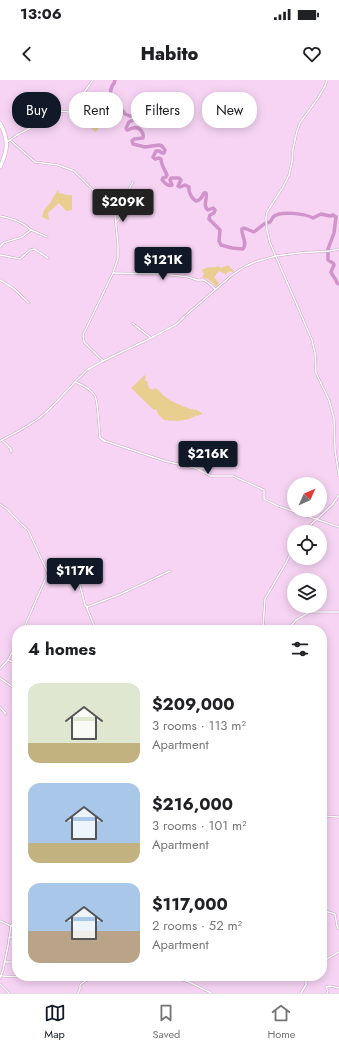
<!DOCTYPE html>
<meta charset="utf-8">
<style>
body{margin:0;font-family:Jost,sans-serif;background:#f2f2f2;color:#202124;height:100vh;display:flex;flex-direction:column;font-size:15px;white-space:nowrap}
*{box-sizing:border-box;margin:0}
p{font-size:13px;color:#757577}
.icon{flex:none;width:22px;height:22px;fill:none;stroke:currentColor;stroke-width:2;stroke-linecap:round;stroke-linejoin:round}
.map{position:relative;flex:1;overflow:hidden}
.side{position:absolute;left:12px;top:545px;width:315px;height:356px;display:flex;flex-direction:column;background:#fff;border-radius:16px;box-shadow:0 2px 10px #0003}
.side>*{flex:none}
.banner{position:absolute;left:12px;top:12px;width:315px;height:36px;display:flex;gap:8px}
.needle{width:26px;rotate:45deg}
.controls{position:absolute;left:287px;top:397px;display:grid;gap:8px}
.controls a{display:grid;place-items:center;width:40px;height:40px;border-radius:50%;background:#fff;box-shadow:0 2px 10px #0003;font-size:20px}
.price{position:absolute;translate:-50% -34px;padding:0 9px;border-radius:4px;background:#111827;color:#fff;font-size:13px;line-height:26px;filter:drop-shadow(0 1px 2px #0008)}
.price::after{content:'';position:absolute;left:50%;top:24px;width:12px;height:9px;margin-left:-6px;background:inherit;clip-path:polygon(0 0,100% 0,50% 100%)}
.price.on{background:#222;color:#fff}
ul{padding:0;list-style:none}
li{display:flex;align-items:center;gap:12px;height:100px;padding:0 16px}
li span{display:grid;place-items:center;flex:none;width:112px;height:80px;border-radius:12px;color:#555}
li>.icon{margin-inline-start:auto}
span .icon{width:48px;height:48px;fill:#fffc;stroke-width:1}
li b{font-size:17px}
h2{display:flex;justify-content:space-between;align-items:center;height:48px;padding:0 16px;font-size:17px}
.tag{padding:0 14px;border-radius:16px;background:#fff;box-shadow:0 2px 10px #0003;font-size:14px;line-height:36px}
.tag.on{background:#111827;color:#fff}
.status{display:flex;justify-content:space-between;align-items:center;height:28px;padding:0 20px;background:#fff;direction:ltr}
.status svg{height:11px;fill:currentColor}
header{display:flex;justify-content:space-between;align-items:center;height:52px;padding:0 16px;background:#fff;font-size:18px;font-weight:800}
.tab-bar{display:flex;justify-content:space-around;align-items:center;height:56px;border-top:1px solid #e0e0e0;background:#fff;font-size:11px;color:#757577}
.tab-bar a{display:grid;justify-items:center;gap:2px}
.tab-bar .on{color:#111827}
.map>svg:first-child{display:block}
.green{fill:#e8cf90}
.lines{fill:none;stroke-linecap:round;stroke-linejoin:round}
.river{stroke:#d093cb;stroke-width:3.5}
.street-casing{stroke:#c7a5c4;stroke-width:2.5}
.primary-casing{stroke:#c7a5c4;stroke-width:4.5}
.street{stroke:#fff;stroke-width:1.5}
.primary{stroke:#fff;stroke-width:3.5}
</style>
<div class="status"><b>13:06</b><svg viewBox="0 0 49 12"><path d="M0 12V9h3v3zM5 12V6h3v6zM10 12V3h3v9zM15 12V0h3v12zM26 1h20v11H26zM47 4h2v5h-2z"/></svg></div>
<header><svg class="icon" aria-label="back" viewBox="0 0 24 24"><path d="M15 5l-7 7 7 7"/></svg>Habito<svg class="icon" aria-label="heart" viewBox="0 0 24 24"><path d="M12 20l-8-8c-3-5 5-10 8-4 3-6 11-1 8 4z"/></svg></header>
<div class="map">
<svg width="339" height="913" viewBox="0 0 339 913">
<rect width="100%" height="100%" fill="#f7d4f4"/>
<g class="green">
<path d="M51 19 58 20C61 23 60 26 58 30L53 31 51 29 47 32 44 30 46 27 45 24 50 23Z"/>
<polygon points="82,23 108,32 96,52 76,38"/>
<polygon points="58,110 59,113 67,115 72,115 72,130 66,131 59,123 48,133 49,140 42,137 44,130 51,122 51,121"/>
<path d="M228 185 234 191 233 192 230 191 225 194 219 191 214 197 219 203 216 207C212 202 209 198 202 198L204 194 202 190C209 185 212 189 218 186L221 188Z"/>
<path d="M145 295 146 298 144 300 147 301 148 304 147 306H149V308L153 310 155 308 159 310C161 317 181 326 188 328 194 330 196 329 202 333V334L197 336 196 335C189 342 173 341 164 340L158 334 156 329 154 330 131 308Z"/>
</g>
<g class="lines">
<path class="river" d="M115 0C115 2 114 4 112 6 110 11 109 21 111 27L123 31 125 34 130 36 136 35 139 36 138 38 129 42 126 48 127 50C129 50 131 48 133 48 140 46 144 53 143 58L134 59 132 61 133 64 145 67 159 65 162 66 165 70 164 73H162L159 71H156L153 77 155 79 159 78 161 79C161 85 165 90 167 95L166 97 163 98 162 100C165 103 168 107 172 105L170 100 171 98H179L181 100 178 106 180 107 185 105 189 107C188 112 192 119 196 121 200 121 202 117 204 113H206C208 119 202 125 208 130L213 128 215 130 214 133 210 135 209 139 220 150 219 161 221 165 232 168 243 169C248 162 241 156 242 149L244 148 254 152 264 144 270 142C271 141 272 139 273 137 280 130 306 134 313 138L321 134 330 136 333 135 336 137 334 153 328 169V180L333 183 334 185 331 192C333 197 336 198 337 203L339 204"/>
<g class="street-casing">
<g id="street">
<polyline points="327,0 325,6 318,18 300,43 297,51 293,69 292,82 289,95 283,107 267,132 266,138 267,150 270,163 312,260 315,273 316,293 329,320 334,338 335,370 339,396"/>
<polyline points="10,60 35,82 58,85 74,91 106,123 115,135 118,165 118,178 113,193 83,255 84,262 103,281"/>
<polyline points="7,62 17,55 36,45 48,36 60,31 69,32 72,30 76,26 80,18 93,0"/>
<polyline points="123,135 127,123 128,111 133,102"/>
<path d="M0 136C12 139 22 141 31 150"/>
<polyline points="116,142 128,130 144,123"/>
<polyline points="0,167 3,163 22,157 31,150 47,157"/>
<polyline points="0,175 20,179 30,170 34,169 48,178"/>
<polyline points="113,193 162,194 188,197 197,200 204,200 211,205 215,209"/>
<polyline points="0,200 13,208 29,223"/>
<polyline points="132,243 151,258"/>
<polyline points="75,302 87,290 103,281 147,260 177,244 185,236 232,195 244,187 255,182 276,176 299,173 329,171 339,169"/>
<polyline points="2,360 11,369 11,372"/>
<path d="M0 361C15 353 30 346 43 335 54 325 65 313 75 302 83 305 91 309 95 316 98 321 99 350 100 358L105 361 165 381 195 388 211 396H233L264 410V419L278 426 339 447"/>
<path d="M199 389C203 389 208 389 211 386"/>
<polyline points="0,424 8,430 19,442 28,450 48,493 57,498 65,500 79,502 85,525 87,527 121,514 170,491"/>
<polyline points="303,452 332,425 339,415"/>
<polyline points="86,526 96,550"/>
<polyline points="23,550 48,493"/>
<polyline points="262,550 263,547 265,519 286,483 294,466"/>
<polyline points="287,550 291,546 296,540 310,532 339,532"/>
<polyline points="8,580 17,584"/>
<polyline points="0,589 8,580 17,563"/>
<polyline points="0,598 17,610"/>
<polyline points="0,627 6,634"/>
<polyline points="322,736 339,737"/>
<polyline points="17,776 15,780 17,785"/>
<polyline points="322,830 335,834 337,846 339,849"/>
<polyline points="0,841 11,846"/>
<polyline points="9,858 17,855"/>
<polyline points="5,882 17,882"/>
<polyline points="322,882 339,872"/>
<polyline points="1,896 25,897 33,896"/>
<polyline points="171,896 189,902 211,913"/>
<polyline points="0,898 3,890 8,866 11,846 17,838"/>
<polyline points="0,904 9,913"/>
<polyline points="78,913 80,909 80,905 85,901 92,898 92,896"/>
<polyline points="301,913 306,905 306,896"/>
<polyline points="327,913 328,911 326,907 330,906 339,908"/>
</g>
</g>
<g class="primary-casing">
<path id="primary" d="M0 43C9 60 8 70 0 87"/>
</g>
<use href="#street" class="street"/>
<use href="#primary" class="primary"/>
</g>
</svg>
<div class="controls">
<a><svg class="needle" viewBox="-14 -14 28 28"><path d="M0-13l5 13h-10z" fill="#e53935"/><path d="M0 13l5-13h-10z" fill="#757577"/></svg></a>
<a><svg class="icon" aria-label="locate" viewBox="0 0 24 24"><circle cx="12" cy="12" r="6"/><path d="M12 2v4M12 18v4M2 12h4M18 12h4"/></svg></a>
<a><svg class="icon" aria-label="layers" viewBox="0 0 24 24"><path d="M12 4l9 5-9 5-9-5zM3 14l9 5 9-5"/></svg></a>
</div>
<b class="price on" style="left:123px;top:143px">$209K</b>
<b class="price" style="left:163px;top:201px">$121K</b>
<b class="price" style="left:208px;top:395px">$216K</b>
<b class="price" style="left:75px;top:512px">$117K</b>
<div class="banner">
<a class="tag on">Buy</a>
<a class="tag">Rent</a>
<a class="tag">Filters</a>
<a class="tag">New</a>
</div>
<section class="side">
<h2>4 homes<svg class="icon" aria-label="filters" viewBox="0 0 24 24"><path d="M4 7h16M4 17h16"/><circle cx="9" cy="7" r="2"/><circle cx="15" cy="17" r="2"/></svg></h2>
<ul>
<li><span style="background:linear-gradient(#dfe7d0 75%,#c2b280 0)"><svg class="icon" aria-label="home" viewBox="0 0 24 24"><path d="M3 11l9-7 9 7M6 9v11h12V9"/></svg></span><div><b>$209,000</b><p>3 rooms · 113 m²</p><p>Apartment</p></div></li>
<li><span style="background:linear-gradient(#a9c7e8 75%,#c2b280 0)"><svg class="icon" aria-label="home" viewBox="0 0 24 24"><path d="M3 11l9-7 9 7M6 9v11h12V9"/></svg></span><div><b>$216,000</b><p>3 rooms · 101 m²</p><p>Apartment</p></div></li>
<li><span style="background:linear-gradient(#a9c7e8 60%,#b9a48a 0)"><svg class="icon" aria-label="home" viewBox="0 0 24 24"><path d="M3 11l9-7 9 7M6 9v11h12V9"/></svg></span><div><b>$117,000</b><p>2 rooms · 52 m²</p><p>Apartment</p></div></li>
</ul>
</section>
</div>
<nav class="tab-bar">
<a class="on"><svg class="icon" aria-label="map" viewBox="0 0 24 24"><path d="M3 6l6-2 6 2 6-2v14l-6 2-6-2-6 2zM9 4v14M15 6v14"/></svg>Map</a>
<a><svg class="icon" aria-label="saved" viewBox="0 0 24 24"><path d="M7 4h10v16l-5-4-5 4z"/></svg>Saved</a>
<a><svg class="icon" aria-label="home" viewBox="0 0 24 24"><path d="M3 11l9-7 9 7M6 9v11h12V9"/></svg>Home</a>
</nav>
